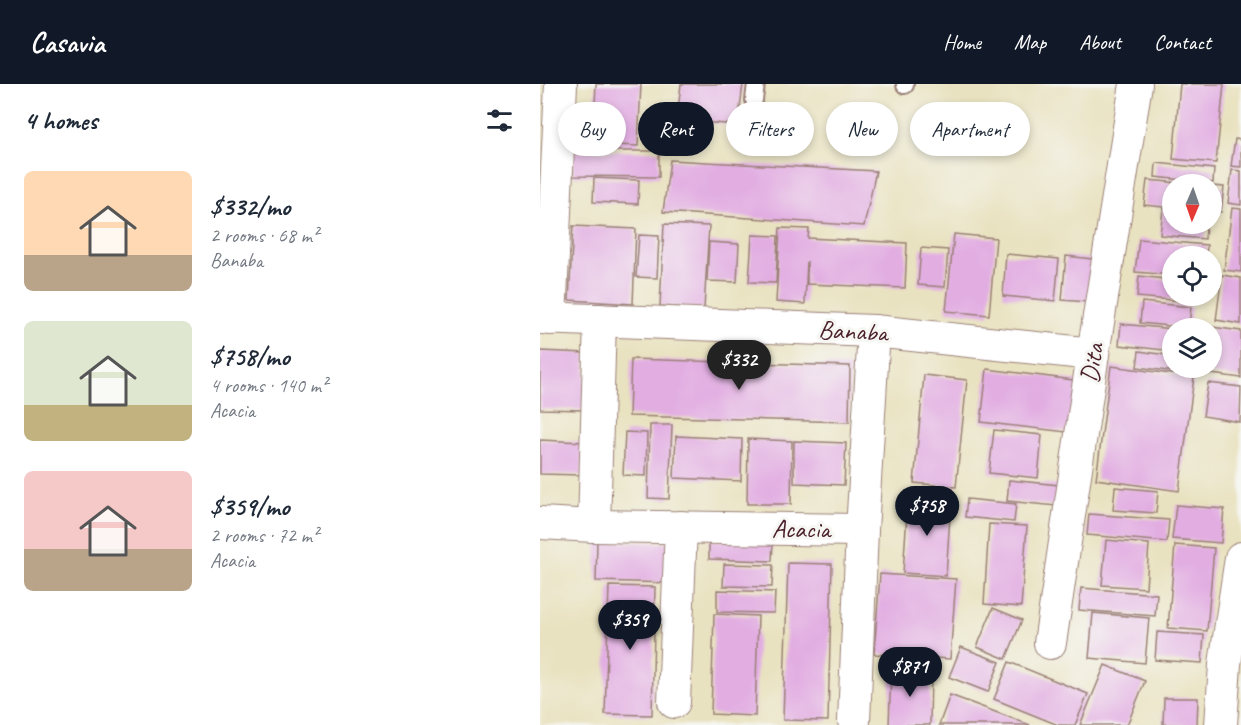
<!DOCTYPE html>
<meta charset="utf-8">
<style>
body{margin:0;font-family:Caveat,sans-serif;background:#f2f2f3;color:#1f2937;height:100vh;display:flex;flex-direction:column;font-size:22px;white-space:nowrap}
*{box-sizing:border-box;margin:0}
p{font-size:20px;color:#747a83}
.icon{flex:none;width:33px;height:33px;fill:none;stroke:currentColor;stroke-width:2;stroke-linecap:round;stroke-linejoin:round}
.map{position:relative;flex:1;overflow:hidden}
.side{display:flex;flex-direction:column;background:#fff;width:540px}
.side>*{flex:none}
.guide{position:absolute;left:18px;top:18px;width:570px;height:54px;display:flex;gap:12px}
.needle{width:39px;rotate:182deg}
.buttons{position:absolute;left:622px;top:90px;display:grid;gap:12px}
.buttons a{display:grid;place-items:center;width:60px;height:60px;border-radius:50%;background:#fff;box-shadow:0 3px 9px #0003;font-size:30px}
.price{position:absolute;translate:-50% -51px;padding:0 14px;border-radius:21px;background:#111827;color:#fff;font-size:20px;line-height:39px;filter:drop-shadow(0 2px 3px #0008)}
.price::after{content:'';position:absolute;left:50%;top:36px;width:18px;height:14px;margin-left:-9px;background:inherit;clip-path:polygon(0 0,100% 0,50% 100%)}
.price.active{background:#222;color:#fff}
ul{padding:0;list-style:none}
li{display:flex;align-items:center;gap:18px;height:150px;padding:0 24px}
li span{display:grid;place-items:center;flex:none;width:168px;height:120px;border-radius:9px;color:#555}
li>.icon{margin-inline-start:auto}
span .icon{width:72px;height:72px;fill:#fffc;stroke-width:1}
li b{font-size:26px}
h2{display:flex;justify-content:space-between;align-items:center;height:72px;padding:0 24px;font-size:26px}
.chip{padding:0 21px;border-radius:27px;background:#fff;box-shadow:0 3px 9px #0003;font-size:21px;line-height:54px}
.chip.active{background:#111827;color:#fff}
header{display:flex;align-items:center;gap:36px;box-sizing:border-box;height:84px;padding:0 30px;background:#111827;color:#fff}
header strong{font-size:28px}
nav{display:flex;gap:33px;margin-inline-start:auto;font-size:21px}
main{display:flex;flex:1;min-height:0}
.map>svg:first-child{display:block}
.building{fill:#e2aee2}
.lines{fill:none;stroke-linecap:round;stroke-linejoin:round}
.lane-casing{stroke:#9a8076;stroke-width:20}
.street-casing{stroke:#9a8076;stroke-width:34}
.lane{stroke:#fff;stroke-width:16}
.street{stroke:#fff;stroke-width:32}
.labels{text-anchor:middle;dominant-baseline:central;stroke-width:6;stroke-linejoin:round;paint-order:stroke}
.street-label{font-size:26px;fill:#4a1f2b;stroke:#f6f6f2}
</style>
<header>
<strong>Casavia</strong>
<nav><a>Home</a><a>Map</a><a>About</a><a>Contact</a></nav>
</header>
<main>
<section class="side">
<h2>4 homes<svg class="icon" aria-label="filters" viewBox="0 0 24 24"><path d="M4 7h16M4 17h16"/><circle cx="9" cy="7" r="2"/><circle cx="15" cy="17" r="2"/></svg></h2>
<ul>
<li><span style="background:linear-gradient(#ffd9b3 70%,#b9a48a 0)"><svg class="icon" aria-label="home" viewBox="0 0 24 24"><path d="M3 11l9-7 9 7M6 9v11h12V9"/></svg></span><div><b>$332/mo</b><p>2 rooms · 68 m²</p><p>Banaba</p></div></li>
<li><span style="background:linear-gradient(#dfe7d0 70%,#c2b280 0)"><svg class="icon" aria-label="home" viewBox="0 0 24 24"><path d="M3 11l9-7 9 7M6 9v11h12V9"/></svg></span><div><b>$758/mo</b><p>4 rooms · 140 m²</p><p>Acacia</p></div></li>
<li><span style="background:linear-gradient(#f6c9c9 65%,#b9a48a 0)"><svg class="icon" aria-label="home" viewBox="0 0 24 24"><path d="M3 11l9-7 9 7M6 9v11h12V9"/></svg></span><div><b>$359/mo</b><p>2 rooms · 72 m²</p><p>Acacia</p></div></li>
</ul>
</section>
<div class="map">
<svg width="701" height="641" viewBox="0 0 701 641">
<rect width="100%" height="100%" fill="#f6f6f2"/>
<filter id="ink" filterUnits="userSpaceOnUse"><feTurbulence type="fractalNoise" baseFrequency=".0167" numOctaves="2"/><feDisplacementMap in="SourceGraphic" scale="12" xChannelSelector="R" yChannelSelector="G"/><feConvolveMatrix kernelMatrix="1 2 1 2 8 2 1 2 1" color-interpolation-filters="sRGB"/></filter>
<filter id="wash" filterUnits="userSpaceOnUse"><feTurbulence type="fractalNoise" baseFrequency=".008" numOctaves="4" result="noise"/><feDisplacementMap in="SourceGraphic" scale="24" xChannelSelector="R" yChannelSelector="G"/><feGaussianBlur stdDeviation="1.35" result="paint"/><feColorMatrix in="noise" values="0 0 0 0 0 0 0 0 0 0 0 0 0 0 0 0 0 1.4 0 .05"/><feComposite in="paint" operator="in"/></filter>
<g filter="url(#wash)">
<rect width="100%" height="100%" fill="#e9e2c0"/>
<g id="blocks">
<g class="building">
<polygon points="56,0 101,0 98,62 53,60"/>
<polygon points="141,0 203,0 198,41 137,36"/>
<polygon points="640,0 684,0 676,79 633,75"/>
<polygon points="695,55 701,56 701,83 691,82"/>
<polygon points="33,67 119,67 119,93 33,92"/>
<polygon points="130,76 336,87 324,142 123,128"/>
<polygon points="616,79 674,85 673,99 615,93"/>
<polygon points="692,86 701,87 701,121 688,119"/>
<polygon points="54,94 99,96 98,120 53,118"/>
<polygon points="607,96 641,99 641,100 633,100 633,124 604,121"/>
<polygon points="672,102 684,103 681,128 672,127"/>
<polygon points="692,124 701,125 701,188 684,186"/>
<polygon points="623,125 633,126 633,140 666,140 665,155 620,151"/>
<polygon points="124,140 169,142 164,225 120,222"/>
<polygon points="33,142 96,145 93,220 29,216"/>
<polygon points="240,144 269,145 268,154 367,159 365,204 267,200 267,177 265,220 236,218"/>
<polygon points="414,150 456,154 449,231 406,227"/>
<polygon points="99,151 119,152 117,194 96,193"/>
<polygon points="212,151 238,152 236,199 209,198"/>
<polygon points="599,155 667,161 666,172 633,172 633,191 595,188"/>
<polygon points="169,158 199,160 197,198 167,197"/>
<polygon points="381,164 408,166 405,203 378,201"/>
<polygon points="466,170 519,175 515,217 463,212"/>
<polygon points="526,172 552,175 548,218 522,216"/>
<polygon points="682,191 701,194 701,240 676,236"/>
<polygon points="599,192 633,196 633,212 654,212 654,218 597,213"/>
<polygon points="602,218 651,223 649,244 600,239"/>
<polygon points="581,240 633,245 633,267 579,261"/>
<polygon points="672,243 701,247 701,294 664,289 664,284 672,284"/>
<polygon points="0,267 46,269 45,326 0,325"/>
<polygon points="599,267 633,272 633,284 643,284 643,289 597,283"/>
<polygon points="91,275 310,282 309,338 89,332"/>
<polygon points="571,282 654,293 639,407 556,395"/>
<polygon points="447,285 541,297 535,349 441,338"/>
<polygon points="384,291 427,296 416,403 374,399"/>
<polygon points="668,299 701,303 700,338 663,332"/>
<polygon points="110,341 132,341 129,415 108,414"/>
<polygon points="454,346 502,351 498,394 449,389"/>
<polygon points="85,348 107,349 106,392 83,391"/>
<polygon points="136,352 202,355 201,397 134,394"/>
<polygon points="208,355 252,357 251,420 207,420"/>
<polygon points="0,356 42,358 42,391 0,390"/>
<polygon points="254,357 306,359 304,401 254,399"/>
<polygon points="469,396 519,401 516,422 467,417"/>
<polygon points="575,403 618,407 616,429 573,426"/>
<polygon points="368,415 411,417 406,492 363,489"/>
<polygon points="427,415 476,420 474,438 425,433"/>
<polygon points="636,421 684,425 681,459 632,455"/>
<polygon points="549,430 629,436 627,458 547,451"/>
<polygon points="449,440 487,442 481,523 444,520"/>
<polygon points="169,456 233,458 232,477 169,475"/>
<polygon points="566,456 609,460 606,504 562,501"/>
<polygon points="57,457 132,459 131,499 56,497"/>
<polygon points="635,461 674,464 667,547 628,544"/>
<polygon points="248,479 292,480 288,637 243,636"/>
<polygon points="184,480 233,481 232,503 183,502"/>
<polygon points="340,490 416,495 410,575 334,570"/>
<polygon points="69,502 115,503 112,631 65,630"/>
<polygon points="541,504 617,510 615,532 539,526"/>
<polygon points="177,506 235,508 234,529 177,528"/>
<polygon points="453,524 482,536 466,575 437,563"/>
<polygon points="553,529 609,534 605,579 549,574"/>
<polygon points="174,530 218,532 215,632 171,630"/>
<polygon points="617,548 664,551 662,579 615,576"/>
<polygon points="421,563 460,578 448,608 409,593"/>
<polygon points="469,578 548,610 535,641 518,641 454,615"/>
<polygon points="565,581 605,597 587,641 540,641"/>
<polygon points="351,587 391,587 390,641 349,641"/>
<polygon points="410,611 490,641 399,641"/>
<polygon points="624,614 658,614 657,641 623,640"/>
</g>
</g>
</g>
<g filter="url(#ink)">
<use href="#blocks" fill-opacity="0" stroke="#9a8076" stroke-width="1.5"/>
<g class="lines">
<g class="lane-casing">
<g id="lane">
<polyline points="365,1 365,0"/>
<polyline points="214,16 216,0"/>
</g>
</g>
<g class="street-casing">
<g id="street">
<polyline points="0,234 334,247 553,270"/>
<polyline points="10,235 21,0"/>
<polyline points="0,439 54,442 322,446 334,247"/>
<polyline points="54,442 60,236"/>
<polyline points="510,559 553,270 596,0"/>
<polyline points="134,618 141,443"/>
<polyline points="314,637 322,446"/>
<polyline points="681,641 685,580 701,474"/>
</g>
</g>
<use href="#lane" class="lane"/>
<use href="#street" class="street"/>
</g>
</g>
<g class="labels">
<g class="street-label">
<text transform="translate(313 247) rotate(3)">Banaba</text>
<text transform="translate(552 279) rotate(-81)">Dita</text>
<text transform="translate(261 445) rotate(1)">Acacia</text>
</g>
</g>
</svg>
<div class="buttons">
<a><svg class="needle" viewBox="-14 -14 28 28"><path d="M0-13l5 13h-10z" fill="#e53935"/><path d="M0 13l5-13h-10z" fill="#747a83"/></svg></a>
<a><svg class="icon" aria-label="locate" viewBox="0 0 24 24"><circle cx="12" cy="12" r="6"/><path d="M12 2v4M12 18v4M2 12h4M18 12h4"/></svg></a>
<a><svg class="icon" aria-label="layers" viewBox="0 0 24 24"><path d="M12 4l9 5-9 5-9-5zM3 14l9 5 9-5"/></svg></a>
</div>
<b class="price active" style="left:199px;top:307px">$332</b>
<b class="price" style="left:387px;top:453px">$758</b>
<b class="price" style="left:90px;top:567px">$359</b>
<b class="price" style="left:370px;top:614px">$871</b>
<div class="guide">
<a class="chip">Buy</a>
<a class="chip active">Rent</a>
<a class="chip">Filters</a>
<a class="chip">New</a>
<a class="chip">Apartment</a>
</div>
</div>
</main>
